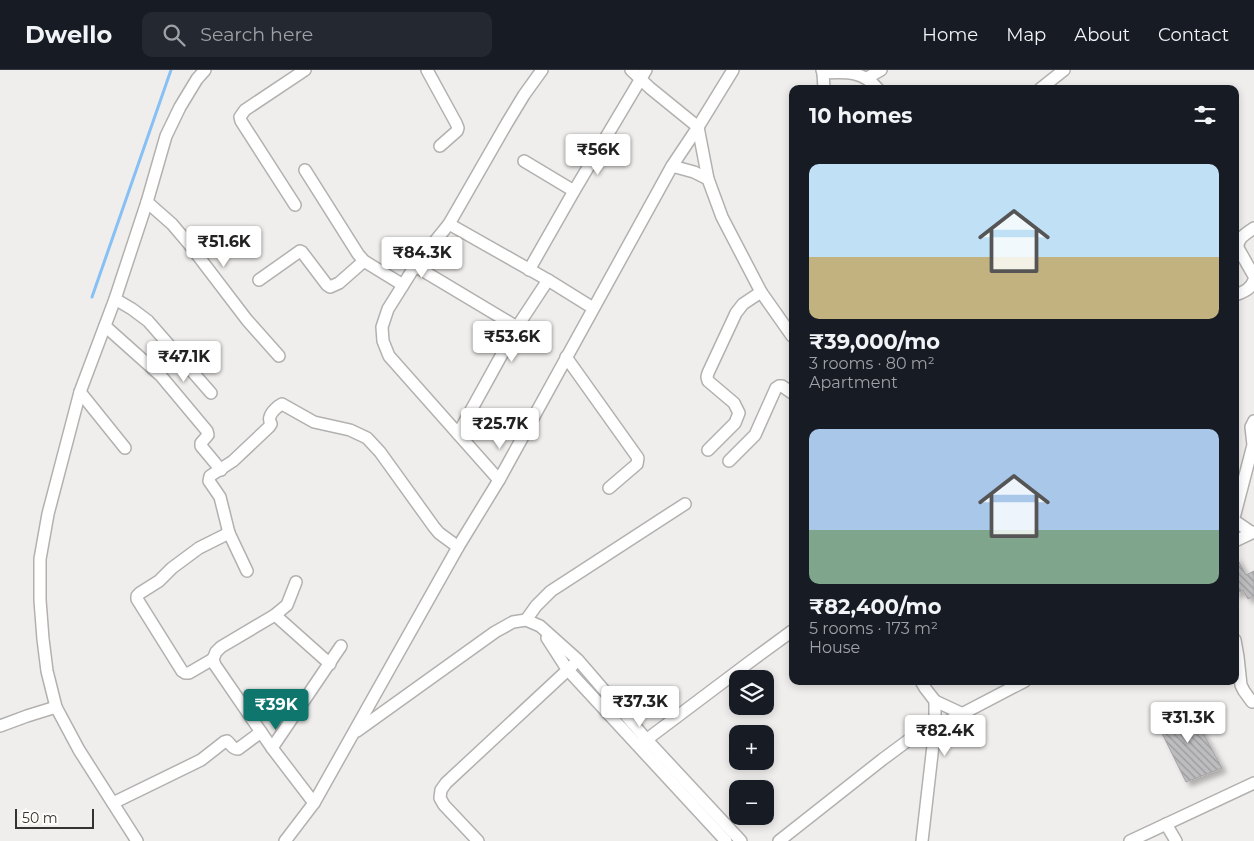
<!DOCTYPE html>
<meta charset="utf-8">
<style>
body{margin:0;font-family:Montserrat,sans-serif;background:#242831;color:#f1f3f6;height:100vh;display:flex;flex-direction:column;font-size:19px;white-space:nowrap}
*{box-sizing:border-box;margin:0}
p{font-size:16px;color:#9ea1a6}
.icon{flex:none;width:28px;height:28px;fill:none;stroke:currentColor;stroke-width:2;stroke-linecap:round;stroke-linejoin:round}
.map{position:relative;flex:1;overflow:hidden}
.details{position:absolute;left:789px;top:15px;width:450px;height:600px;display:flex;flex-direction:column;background:#171b24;border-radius:10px;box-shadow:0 2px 8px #0003}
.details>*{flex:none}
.buttons{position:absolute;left:729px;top:600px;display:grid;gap:10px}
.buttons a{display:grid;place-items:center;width:45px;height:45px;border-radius:10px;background:#171b24;box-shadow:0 2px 8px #0003;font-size:25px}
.scale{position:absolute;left:15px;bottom:12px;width:79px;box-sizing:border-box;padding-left:5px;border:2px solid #333331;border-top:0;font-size:14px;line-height:18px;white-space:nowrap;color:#333331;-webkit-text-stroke:4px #fefcf9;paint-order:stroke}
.price{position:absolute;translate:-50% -42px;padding:0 11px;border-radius:5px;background:#fff;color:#222;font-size:16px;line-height:32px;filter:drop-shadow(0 1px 2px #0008)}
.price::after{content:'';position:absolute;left:50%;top:30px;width:15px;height:11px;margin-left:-8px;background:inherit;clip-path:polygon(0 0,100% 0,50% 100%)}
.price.current{background:#0f766e;color:#fff}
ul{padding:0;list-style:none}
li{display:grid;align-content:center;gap:10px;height:265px;padding:0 20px}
li span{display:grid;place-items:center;height:155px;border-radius:10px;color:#555}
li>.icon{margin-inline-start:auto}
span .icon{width:90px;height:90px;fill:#fffc;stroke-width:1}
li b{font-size:21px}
h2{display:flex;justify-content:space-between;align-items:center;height:60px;padding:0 20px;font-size:21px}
header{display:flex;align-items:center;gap:30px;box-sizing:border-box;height:70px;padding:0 25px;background:#171b24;border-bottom:1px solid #363941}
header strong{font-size:24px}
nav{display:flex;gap:28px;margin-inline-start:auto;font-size:18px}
.search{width:350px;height:45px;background:#242831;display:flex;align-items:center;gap:12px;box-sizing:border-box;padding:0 18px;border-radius:10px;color:#9ea1a6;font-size:19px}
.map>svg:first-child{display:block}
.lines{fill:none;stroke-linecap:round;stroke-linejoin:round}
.stream{stroke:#87c0f5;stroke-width:3}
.building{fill:url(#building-back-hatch);stroke:#a5a3a6;filter:url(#shadow)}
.minor-casing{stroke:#b3b1af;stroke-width:14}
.minor{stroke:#fff;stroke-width:11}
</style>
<header>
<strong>Dwello</strong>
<div class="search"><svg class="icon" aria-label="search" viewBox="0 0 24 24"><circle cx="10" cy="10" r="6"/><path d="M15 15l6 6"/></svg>Search here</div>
<nav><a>Home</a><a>Map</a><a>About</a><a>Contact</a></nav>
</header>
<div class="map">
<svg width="1254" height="771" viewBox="0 0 1254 771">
<defs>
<pattern id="building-back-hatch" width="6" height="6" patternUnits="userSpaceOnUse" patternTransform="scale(1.25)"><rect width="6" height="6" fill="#bdbcbf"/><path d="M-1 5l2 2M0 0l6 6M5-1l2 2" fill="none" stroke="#9a999c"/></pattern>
<filter id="shadow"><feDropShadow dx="4.5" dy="4.5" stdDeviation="2.5" flood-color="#0004"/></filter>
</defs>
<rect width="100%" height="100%" fill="#f0eeec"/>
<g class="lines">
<polyline class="stream" points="92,227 171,0"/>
</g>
<g class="building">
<polygon points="1235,485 1246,505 1254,501 1254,526 1248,529 1243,520 1235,524"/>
<polygon points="1187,634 1222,698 1186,712 1156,651"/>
</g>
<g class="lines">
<g class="minor-casing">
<g id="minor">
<polyline points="427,0 456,53 458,58 457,61 440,76"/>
<polyline points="631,0 650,18 698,57 708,109 722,147 761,222 792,266"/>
<polyline points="822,0 823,3 824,19"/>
<path d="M823 3C846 2 862 0 878 19"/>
<polyline points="867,8 881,0"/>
<polyline points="1040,19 1064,0"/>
<polyline points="524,91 574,121"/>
<polyline points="672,96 694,102 708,109"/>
<polyline points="305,100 358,184 364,191 403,215"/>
<polyline points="147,132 172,154 189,174 247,250 279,286"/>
<polyline points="295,135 241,51 240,47 245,40 305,0"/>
<polyline points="449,154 548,210 593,238"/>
<path d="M1254 158C1247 163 1237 168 1238 178L1254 206"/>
<polyline points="415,196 517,257"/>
<polyline points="529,200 574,121 646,0"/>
<polyline points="259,210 300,181 302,182 327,215 330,217 339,213 364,191"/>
<path d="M1235 225C1244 222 1251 219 1254 210"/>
<polyline points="115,229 132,239 148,251 211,323"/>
<polyline points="105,256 161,306 207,361 208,365 201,373 201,376 221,400"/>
<polyline points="566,287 638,388 637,394 609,418"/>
<polyline points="80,322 125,378"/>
<polyline points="458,364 517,257 548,210"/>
<polyline points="708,380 735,353 739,343 734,333 708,311 707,307 708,303 736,243 743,234 761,222"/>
<polyline points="729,391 755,365 776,318 779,316 782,316 792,323"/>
<polyline points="499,410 389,286 383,271 382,257 388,239 415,196 449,154 507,53 524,25 542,0"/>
<polyline points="1235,444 1253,375 1251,357 1254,351"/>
<polyline points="1235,451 1251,462"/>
<polyline points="1235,471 1254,462"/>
<path d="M247 501 229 463 220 427 209 411 210 406 233 391 269 357 271 354C270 352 269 349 270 347 271 342 278 336 282 334L314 352 350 360 367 368 380 382 434 457 439 463 458 477"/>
<polyline points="275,545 287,535 296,512"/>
<polyline points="526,550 536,536 551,521 685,434"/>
<polyline points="547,568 567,599 726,771"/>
<polyline points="1235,570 1238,587 1241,615 1244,621 1252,632"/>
<polyline points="213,589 189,603 185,603 182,601 137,529 137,526 140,523 159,511 172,498 199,478 229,463"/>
<polyline points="921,611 925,618 935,631 935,658 922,771"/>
<polyline points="935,631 963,644"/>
<polyline points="0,656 27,646 56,637"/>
<polyline points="357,661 495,562 513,552 526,550 540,556 578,590 647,670 741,771"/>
<polyline points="642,673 751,591 792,561"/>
<polyline points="272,678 341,576"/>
<path d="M113 733 201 690 224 672 227 671C231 674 232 679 238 679L261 662"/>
<polyline points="314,733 272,678 215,595 213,589 216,582 221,577 275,545 330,594"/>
<polyline points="1166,754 1176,771"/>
<polyline points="137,771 79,680 56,637 47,601 43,569 40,530 40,489 48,444 80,322 115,229 147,132 166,66 180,37 197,9 205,0"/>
<polyline points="285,771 314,733 458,477 499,410 672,96 698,57 733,0"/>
<polyline points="478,771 444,735 440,728 441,720 446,713 573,595"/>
<polyline points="779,771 883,689 910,669 935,658 1025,611"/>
<polyline points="1130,771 1254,713"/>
</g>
</g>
<use href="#minor" class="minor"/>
</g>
</svg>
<div class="buttons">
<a><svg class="icon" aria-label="layers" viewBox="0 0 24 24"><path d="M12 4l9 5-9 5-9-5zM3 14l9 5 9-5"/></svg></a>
<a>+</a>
<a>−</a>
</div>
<div class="scale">50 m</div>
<b class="price" style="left:598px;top:106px">₹56K</b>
<b class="price" style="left:224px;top:198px">₹51.6K</b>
<b class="price" style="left:422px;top:209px">₹84.3K</b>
<b class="price" style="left:512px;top:293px">₹53.6K</b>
<b class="price" style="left:184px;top:313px">₹47.1K</b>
<b class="price" style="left:500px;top:380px">₹25.7K</b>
<b class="price" style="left:640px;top:658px">₹37.3K</b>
<b class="price current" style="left:276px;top:661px">₹39K</b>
<b class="price" style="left:1188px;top:674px">₹31.3K</b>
<b class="price" style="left:945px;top:687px">₹82.4K</b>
<section class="details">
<h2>10 homes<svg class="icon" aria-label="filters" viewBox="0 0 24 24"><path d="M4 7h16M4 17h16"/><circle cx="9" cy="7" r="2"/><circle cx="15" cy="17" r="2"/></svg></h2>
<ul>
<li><span style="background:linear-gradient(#bfe0f5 60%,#c2b280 0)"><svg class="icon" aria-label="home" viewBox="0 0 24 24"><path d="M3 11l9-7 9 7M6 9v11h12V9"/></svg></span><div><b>₹39,000/mo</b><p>3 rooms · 80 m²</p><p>Apartment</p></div></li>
<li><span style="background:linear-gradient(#a9c7e8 65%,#7fa58c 0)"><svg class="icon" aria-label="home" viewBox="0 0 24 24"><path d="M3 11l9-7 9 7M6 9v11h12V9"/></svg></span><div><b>₹82,400/mo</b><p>5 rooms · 173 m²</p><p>House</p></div></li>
</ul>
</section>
</div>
